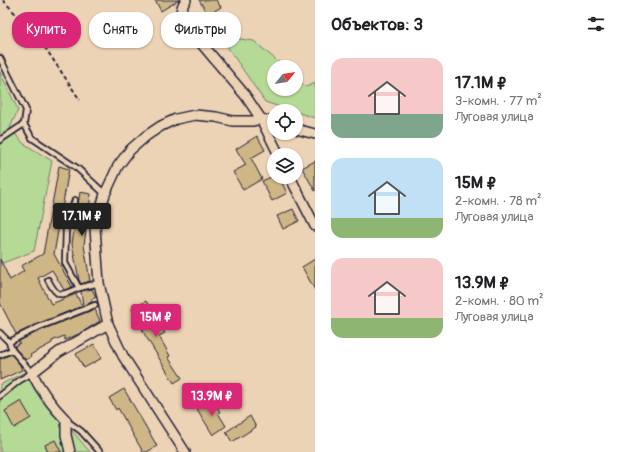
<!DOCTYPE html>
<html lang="ru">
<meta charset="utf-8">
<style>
body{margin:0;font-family:Pangolin,sans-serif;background:#f6f6f6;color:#202124;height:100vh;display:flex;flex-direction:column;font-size:15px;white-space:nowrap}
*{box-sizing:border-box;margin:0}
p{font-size:13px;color:#757577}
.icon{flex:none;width:22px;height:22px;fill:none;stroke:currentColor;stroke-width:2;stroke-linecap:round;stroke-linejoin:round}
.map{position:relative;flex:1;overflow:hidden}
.details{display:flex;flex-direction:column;background:#fff;width:308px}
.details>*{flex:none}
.top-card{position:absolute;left:12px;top:12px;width:243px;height:36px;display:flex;gap:8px}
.needle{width:26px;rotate:60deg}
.tools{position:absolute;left:267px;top:60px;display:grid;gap:8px}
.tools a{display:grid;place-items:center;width:36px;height:36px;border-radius:50%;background:#fff;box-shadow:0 1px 3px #0004;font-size:20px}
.price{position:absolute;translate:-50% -34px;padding:0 9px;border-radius:4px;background:#db2777;color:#fff;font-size:13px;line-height:26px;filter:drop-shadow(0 1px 2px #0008)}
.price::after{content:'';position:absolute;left:50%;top:24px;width:12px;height:9px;margin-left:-6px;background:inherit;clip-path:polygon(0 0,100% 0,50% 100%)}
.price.active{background:#222;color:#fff}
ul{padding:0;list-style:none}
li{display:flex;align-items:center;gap:12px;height:100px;padding:0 16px}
li span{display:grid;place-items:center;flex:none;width:112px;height:80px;border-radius:12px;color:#555}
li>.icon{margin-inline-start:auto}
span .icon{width:48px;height:48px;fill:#fffc;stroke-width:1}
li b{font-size:17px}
h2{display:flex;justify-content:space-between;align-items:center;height:48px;padding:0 16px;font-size:17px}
.chip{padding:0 14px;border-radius:16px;background:#fff;box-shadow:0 1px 3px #0004;font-size:14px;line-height:36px}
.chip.active{background:#db2777;color:#fff}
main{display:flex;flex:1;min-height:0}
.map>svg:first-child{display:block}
.green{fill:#b5da95;stroke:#6c7e68}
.building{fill:#ceb686;stroke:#22223b}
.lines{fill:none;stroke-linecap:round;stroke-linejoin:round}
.service-casing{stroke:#22223b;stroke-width:8}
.minor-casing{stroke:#22223b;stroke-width:12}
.path{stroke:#22223b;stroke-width:2;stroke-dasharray:4 3;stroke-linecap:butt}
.service{stroke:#edd3b5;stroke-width:4.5}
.minor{stroke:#edd3b5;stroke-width:9}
</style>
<main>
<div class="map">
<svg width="315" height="452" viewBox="0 0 315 452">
<rect width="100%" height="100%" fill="#edd3b5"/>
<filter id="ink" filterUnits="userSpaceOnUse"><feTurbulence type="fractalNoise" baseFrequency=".025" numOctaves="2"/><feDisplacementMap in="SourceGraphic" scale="8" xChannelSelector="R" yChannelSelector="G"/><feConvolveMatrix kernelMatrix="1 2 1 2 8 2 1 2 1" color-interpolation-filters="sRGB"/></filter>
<g filter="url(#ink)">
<g class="green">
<polygon points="220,36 254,41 284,67 274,67 274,89 296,89 296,78 306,87 315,83 315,118 296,112 296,111 292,111 265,102"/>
<polygon points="0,72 18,110 10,128 23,143 52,161 34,251 0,264"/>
<polygon points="23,373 90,452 0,452 0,385"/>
</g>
<g class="building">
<polygon points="155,0 179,0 161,11"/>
<polygon points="199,0 216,0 221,7 208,15"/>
<polygon points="257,136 265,150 251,158 262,179 243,190 233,172 246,165 236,149"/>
<polygon points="315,161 315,191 302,168"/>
<polygon points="59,166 69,169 54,254 72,287 64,290 52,270 38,278 51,304 76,294 82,306 38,324 16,334 0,303 0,259 10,280 24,271 21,266 43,254"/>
<polygon points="271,177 279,177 287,193 272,201 262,181"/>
<polygon points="80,192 91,194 84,245 90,281 81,284 79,280 72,244"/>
<polygon points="293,209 299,221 283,229 277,216"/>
<polygon points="315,259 315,290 302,267"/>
<polygon points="92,289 96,297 91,300 92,302 83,306 81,291"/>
<polygon points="146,301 165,333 159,336 170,356 168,357 182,378 174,383 142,330 144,329 132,309"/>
<polygon points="95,309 100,321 81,333 65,340 64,336 52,341 52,343 30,355 31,357 26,360 15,348 15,346 20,343 19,341 41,330"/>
<polygon points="94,344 102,358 84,368 76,354"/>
<polygon points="11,354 20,365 22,370 0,380 0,359"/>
<polygon points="124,389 157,446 147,452 143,452 118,408 116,410 109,398"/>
<polygon points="213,400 220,412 218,413 226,426 213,435 197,409"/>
<polygon points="21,401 31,418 14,428 5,411"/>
<polygon points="250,416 256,427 232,442 226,432"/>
<polygon points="55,440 61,452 48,452 45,445"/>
</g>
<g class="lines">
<g class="service-casing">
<g id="service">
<polyline points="0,58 26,110 24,124 32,138 77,168 105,194"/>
<polyline points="0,140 24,124"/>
<polyline points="75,200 66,228 65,263 79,288 99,283"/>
<path d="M48 280C58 299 60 296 79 288"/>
<polyline points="0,333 9,342 12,350 32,373 20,380 0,396"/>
<polyline points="9,342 39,327 95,305"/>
<polyline points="0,355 12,350"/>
<polyline points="67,421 81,431 100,452"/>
</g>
</g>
<g class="minor-casing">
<g id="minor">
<path d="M186 0C180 8 180 14 184 23L245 95 261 119 279 155"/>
<polyline points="296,129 315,134"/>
<polyline points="290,177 315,226"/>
<path d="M70 452 66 435V420C52 406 41 391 32 373L59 352 108 324"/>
<polyline points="185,452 123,356 108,324 99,283 95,228 105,194 118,166 130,150 146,136 161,126 176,119 195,115 216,117 233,121 253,121 261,119 274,122"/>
</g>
</g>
<polyline class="path" points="3,0 42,43 80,100"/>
<use href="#service" class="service"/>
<use href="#minor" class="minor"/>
</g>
</g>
</svg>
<div class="tools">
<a><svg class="needle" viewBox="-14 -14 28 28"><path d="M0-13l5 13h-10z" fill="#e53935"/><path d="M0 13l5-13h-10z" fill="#757577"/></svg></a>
<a><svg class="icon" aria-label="locate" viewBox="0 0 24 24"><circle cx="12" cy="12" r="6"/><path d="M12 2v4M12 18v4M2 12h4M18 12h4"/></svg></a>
<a><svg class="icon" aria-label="layers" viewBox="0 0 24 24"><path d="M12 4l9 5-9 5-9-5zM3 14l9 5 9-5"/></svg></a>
</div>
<b class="price active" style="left:82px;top:237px">17.1M ₽</b>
<b class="price" style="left:156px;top:338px">15M ₽</b>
<b class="price" style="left:212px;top:417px">13.9M ₽</b>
<div class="top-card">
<a class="chip active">Купить</a>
<a class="chip">Снять</a>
<a class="chip">Фильтры</a>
</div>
</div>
<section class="details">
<h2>Объектов: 3<svg class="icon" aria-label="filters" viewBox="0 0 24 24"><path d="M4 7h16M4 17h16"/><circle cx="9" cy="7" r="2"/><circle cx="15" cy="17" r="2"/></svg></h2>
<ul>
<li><span style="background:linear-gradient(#f6c9c9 70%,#7fa58c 0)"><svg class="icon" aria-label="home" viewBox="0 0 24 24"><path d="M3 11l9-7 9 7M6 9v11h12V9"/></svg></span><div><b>17.1M ₽</b><p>3-комн. · 77 m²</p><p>Луговая улица</p></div></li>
<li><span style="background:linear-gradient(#bfe0f5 75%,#8fb573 0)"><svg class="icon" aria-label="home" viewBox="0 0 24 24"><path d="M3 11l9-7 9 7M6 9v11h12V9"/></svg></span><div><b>15M ₽</b><p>2-комн. · 78 m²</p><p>Луговая улица</p></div></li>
<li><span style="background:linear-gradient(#f6c9c9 75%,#8fb573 0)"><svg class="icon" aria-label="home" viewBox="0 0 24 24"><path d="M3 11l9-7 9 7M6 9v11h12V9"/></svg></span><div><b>13.9M ₽</b><p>2-комн. · 80 m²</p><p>Луговая улица</p></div></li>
</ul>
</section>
</main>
